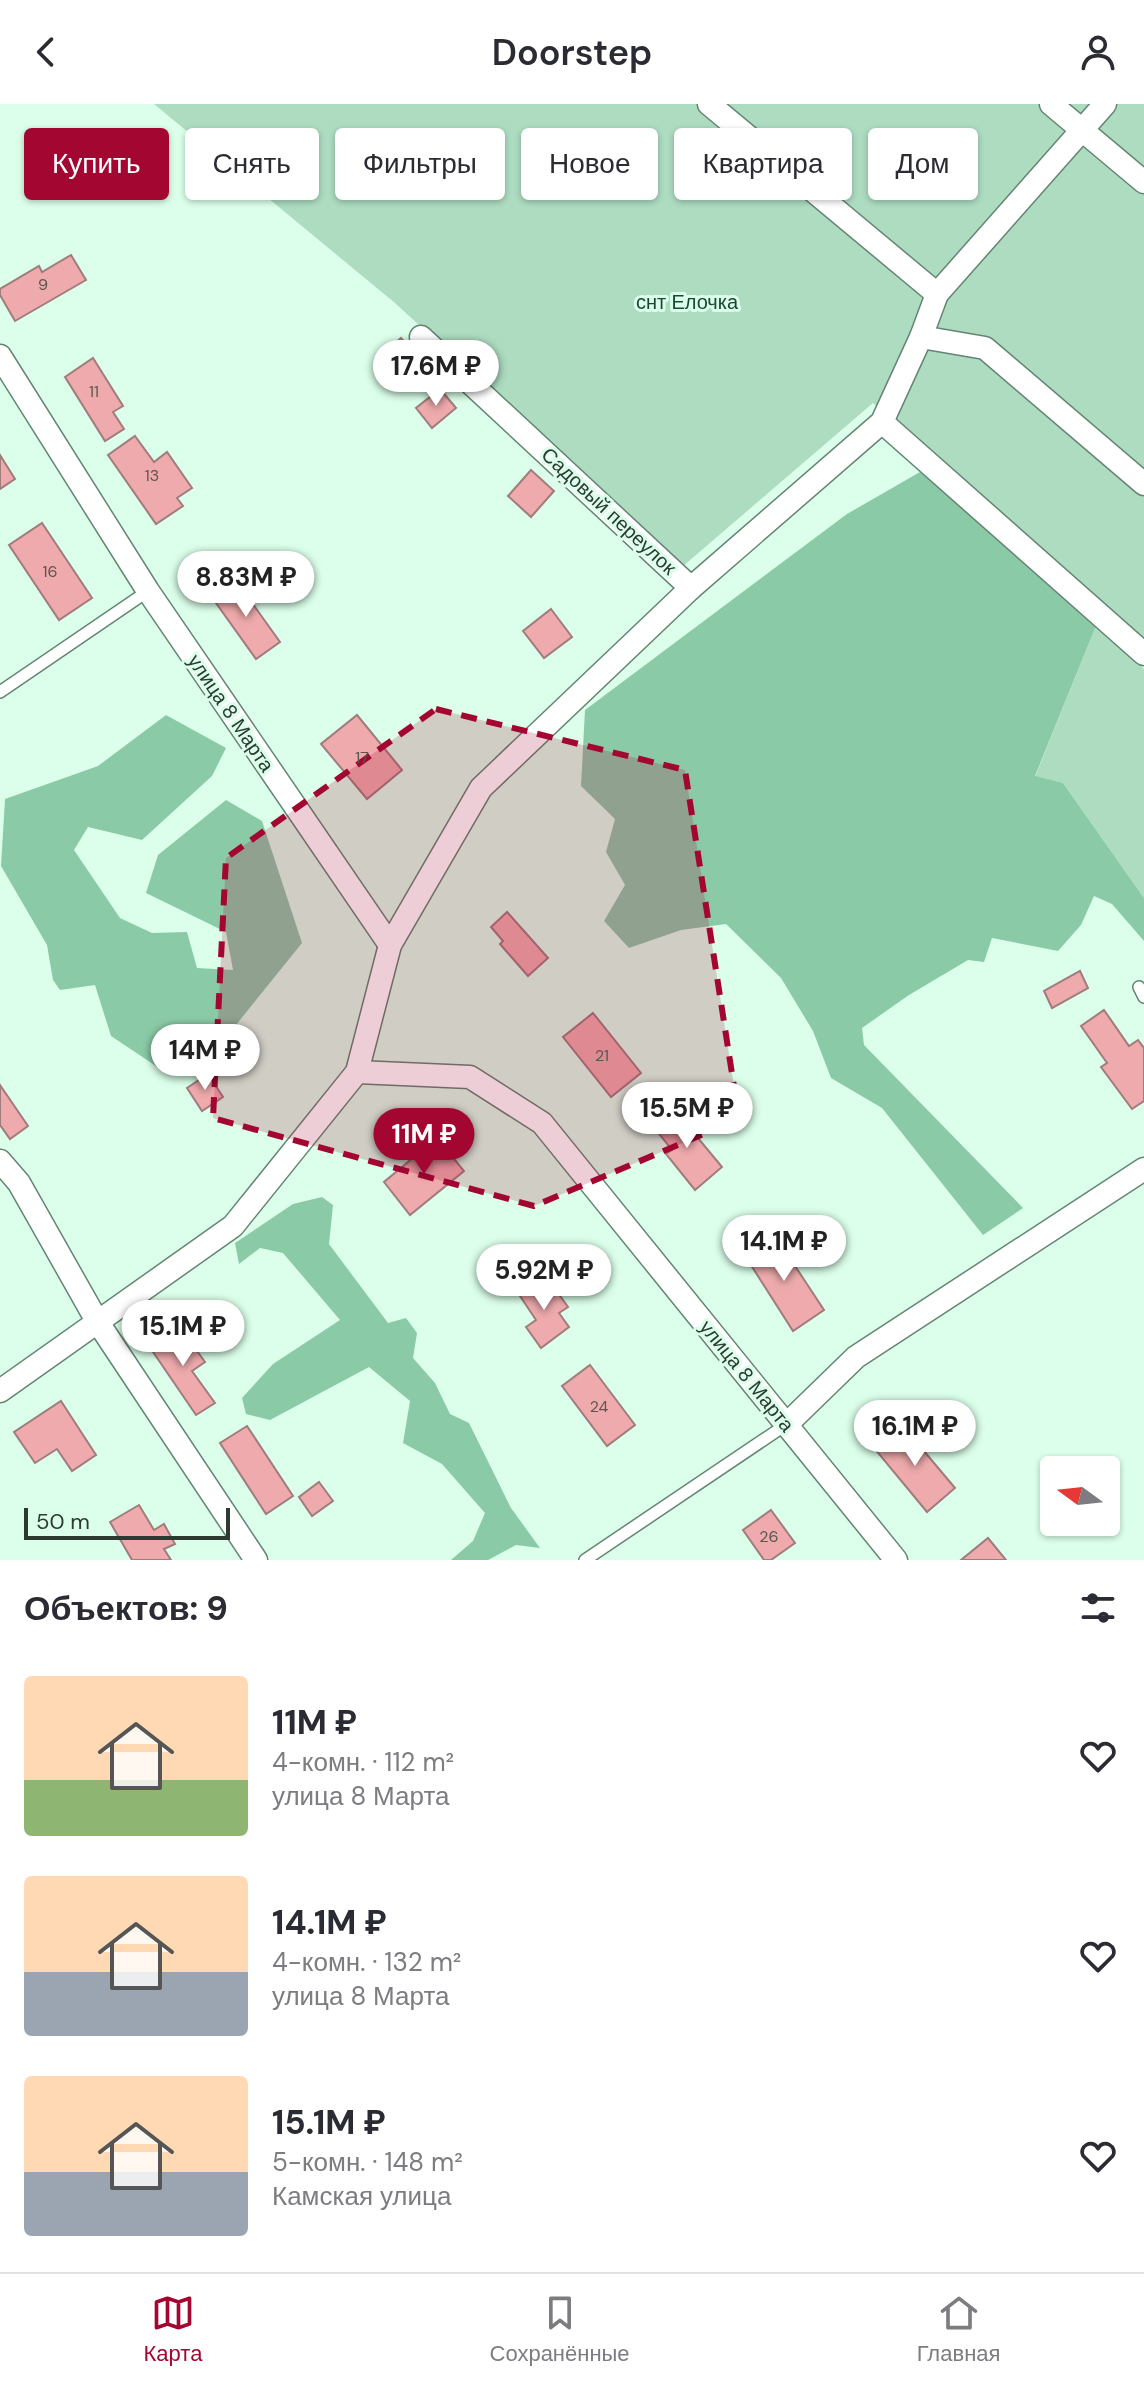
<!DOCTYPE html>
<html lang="ru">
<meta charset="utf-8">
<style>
body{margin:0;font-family:"DM Sans",sans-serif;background:#f2f2f3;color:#2b2b33;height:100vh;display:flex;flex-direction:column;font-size:30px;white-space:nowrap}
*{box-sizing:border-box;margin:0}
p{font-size:26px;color:#7c7c81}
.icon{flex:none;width:44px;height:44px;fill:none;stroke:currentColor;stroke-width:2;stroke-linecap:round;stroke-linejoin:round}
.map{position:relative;height:1456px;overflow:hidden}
.details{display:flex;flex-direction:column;background:#fff;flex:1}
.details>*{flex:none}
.guide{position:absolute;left:24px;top:24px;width:1096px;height:72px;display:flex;gap:16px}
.needle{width:52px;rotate:285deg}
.tools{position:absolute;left:1040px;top:1352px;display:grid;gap:16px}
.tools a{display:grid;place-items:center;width:80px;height:80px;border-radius:8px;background:#fff;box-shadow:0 2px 6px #0004;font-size:40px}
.scale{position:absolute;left:24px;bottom:20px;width:206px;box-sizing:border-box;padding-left:8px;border:4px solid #2c3a32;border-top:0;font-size:22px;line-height:28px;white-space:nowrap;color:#2c3a32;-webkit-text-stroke:6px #dbffea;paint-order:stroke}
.price{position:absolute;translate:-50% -68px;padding:0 18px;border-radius:28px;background:#fff;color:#222;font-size:26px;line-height:52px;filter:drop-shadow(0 2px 4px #0008)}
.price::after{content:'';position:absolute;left:50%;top:48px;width:24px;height:18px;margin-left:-12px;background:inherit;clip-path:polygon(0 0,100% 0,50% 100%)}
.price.active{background:#a30631;color:#fff}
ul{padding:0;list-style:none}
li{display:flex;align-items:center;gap:24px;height:200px;padding:0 24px}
li span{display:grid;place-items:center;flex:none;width:224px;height:160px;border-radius:8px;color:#555}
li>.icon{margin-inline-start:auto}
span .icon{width:96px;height:96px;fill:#fffc;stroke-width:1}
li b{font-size:34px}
h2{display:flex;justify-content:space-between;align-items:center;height:96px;padding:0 24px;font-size:34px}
.chip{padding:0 28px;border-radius:8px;background:#fff;box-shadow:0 2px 6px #0004;font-size:28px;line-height:72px}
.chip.active{background:#a30631;color:#fff}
header{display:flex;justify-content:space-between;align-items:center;height:104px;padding:0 24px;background:#fff;font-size:36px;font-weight:600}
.tab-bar{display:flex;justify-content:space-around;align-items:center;height:112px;border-top:2px solid #e1e1e2;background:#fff;font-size:22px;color:#7c7c81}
.tab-bar a{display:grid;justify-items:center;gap:4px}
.tab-bar .active{color:#a30631}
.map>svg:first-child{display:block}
.green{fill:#addcc1}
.forest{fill:#8bcaa7}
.building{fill:#eeaaac;stroke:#a17c7c;stroke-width:2}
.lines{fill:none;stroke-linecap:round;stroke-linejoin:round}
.lane-casing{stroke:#648573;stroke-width:14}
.street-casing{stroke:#648573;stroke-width:25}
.lane{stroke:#fff;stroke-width:11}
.street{stroke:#fff;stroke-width:22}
.marked{fill:#a30631;fill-opacity:0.2;stroke:#a30631;stroke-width:6;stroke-dasharray:16 10;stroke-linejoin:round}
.labels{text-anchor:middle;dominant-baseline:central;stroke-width:6;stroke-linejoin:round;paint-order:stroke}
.number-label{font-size:16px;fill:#5c5650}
.park-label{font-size:20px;fill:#184932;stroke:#dbffea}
.street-label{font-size:20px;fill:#2c3a32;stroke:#dbffea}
</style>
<header><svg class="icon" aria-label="back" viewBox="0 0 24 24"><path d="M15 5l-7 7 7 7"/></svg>Doorstep<svg class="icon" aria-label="person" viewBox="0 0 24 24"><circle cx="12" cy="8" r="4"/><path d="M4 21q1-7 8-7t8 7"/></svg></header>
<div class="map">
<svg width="1144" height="1456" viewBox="0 0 1144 1456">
<rect width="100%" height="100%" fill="#dbffea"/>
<g class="green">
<polygon points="154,0 1144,0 1144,542 873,299 682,463 395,199"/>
<polygon points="1098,517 1144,565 1144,794 1063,679 1035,673"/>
</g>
<g class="forest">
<polygon points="920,368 1098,517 1035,672 1063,679 1144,794 1144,837 1112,800 1094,792 1081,821 1058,847 992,834 984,858 968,856 909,891 862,924 864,941 1023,1104 983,1131 882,1004 831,974 813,927 781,874 726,820 681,826 629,844 604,817 625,781 606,748 615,715 581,682 585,606 847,410"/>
<polygon points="166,611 226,644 212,672 142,736 88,723 74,746 120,814 152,829 187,828 197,864 233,866 226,828 146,789 158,751 226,696 262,717 302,839 219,942 194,942 162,966 111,932 95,881 60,886 53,876 47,841 1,762 5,695 98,662"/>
<polygon points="322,1093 333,1101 329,1140 388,1219 406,1214 417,1229 413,1254 435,1279 450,1310 469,1319 511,1404 540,1444 516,1441 488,1456 451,1456 473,1437 485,1409 442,1360 403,1339 410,1297 369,1263 270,1316 246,1310 242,1294 273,1260 340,1216 283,1149 260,1144 239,1160 235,1139 293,1100"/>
</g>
<g class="building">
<polygon points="71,151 86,176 15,217 0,191 0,185 39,162 42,168"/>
<polygon points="401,234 421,257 400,276 380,253"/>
<polygon points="93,254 123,302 113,308 124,325 105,337 65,273"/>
<polygon points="440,285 456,304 432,324 416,304"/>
<polygon points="135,332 154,358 167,348 192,384 177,394 183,402 156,420 108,351"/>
<polygon points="0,351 15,375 0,385"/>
<polygon points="531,366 554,387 531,413 508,392"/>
<polygon points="42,419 92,494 59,516 9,441"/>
<polygon points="235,475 280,538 256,555 211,492"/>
<polygon points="551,505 572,533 544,554 523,527"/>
<polygon points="357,611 402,666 367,695 321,640"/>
<polygon points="507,808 548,854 528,872 500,840 503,837 491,823"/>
<polygon points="1080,867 1088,884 1052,904 1044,887"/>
<polygon points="1104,906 1129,942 1138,936 1144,944 1144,997 1132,1005 1101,963 1107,959 1081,922"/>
<polygon points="593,909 641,969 611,993 563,933"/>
<polygon points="208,970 223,993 202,1007 187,984"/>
<polygon points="0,981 28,1022 10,1035 0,1021"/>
<polygon points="673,1004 722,1063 695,1086 666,1050 672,1046 652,1021"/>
<polygon points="437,1034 464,1067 410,1111 384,1078"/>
<polygon points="774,1130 824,1206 793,1227 749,1158 754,1155 749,1146"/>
<polygon points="533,1173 544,1189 553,1182 568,1203 559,1209 569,1223 541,1244 526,1223 536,1216 516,1186"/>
<polygon points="179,1222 205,1258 192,1267 215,1299 196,1311 149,1242"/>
<polygon points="590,1261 635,1321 607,1342 562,1282"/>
<polygon points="61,1297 96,1351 72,1367 57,1345 35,1359 14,1328"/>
<polygon points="902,1321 955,1384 927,1408 874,1344"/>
<polygon points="247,1322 293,1392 266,1410 220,1339"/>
<polygon points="319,1378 333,1397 312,1412 299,1393"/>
<polygon points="139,1401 154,1426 164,1420 175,1440 164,1445 171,1456 132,1456 110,1418"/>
<polygon points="771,1406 795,1439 771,1456 764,1456 743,1426"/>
<polygon points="988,1434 1006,1456 961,1456"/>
</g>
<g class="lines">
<g class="lane-casing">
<g id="lane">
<polyline points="0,588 148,487"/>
<polyline points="1139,883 1144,893"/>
<polyline points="585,1456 787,1320"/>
</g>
</g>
<g class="street-casing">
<g id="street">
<polyline points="709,0 937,190"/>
<polyline points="1051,0 1144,78"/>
<polyline points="421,233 691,484"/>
<polyline points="921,233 985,244 1144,380"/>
<polyline points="0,252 148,487 390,841"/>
<polyline points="882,318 1144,550"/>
<polyline points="357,968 470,973 542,1019 896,1456"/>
<polyline points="0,1057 19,1079 97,1217 256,1456"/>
<polyline points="0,1287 233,1122 357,968 390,841 481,684 691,484 882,318 921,233 937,190 1105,0"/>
<polyline points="787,1320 856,1253 1144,1065"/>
</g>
</g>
<use href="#lane" class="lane"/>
<use href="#street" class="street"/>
</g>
<path class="marked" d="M436 605 685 666 739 1015 534 1102 213 1014 226 754Z"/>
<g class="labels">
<g class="number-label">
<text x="43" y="180">9</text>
<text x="94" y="287">11</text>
<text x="152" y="371">13</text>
<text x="50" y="467">16</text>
<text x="362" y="653">17</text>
<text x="602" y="951">21</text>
<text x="599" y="1302">24</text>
<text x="769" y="1432">26</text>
</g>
<g class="park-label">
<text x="687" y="198">снт Елочка</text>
</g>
<g class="street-label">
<text transform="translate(609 407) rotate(43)">Садовый переулок</text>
<text transform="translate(231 609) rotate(56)">улица 8 Марта</text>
<text transform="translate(747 1272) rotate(51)">улица 8 Марта</text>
</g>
</g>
</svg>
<div class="tools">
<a><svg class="needle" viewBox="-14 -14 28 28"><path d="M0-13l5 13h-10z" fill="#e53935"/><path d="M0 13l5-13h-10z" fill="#7c7c81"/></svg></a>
</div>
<div class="scale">50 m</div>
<b class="price" style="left:436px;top:304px">17.6M ₽</b>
<b class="price" style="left:246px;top:515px">8.83M ₽</b>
<b class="price" style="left:205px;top:988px">14M ₽</b>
<b class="price" style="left:687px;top:1046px">15.5M ₽</b>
<b class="price active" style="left:424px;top:1072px">11M ₽</b>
<b class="price" style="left:784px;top:1179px">14.1M ₽</b>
<b class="price" style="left:544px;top:1208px">5.92M ₽</b>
<b class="price" style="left:183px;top:1264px">15.1M ₽</b>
<b class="price" style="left:915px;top:1364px">16.1M ₽</b>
<div class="guide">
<a class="chip active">Купить</a>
<a class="chip">Снять</a>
<a class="chip">Фильтры</a>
<a class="chip">Новое</a>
<a class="chip">Квартира</a>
<a class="chip">Дом</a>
</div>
</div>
<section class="details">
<h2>Объектов: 9<svg class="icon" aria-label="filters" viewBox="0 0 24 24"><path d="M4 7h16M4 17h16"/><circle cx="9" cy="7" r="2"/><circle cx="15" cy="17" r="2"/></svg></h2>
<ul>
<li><span style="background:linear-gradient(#ffd9b3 65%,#8fb573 0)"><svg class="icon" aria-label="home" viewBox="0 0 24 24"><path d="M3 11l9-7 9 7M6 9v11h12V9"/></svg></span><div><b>11M ₽</b><p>4-комн. · 112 m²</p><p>улица 8 Марта</p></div><svg class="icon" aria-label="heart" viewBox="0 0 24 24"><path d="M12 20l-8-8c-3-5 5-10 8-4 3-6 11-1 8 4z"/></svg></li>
<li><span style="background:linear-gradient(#ffd9b3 60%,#9aa5b1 0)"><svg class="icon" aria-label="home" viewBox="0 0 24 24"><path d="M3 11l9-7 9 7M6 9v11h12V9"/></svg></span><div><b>14.1M ₽</b><p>4-комн. · 132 m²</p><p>улица 8 Марта</p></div><svg class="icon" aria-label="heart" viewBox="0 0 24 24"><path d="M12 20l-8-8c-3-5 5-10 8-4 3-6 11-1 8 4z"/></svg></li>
<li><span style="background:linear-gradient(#ffd9b3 60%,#9aa5b1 0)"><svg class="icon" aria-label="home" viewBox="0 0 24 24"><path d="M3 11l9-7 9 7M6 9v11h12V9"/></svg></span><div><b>15.1M ₽</b><p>5-комн. · 148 m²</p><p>Камская улица</p></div><svg class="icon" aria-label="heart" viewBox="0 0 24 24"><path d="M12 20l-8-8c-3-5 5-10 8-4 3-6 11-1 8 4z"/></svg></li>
</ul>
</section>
<nav class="tab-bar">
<a class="active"><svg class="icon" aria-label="map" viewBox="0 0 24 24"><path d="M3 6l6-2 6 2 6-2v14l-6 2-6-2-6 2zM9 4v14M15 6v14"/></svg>Карта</a>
<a><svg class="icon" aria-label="saved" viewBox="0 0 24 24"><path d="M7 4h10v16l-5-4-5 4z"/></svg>Сохранённые</a>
<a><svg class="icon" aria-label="home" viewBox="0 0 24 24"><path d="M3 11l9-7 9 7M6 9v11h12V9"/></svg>Главная</a>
</nav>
